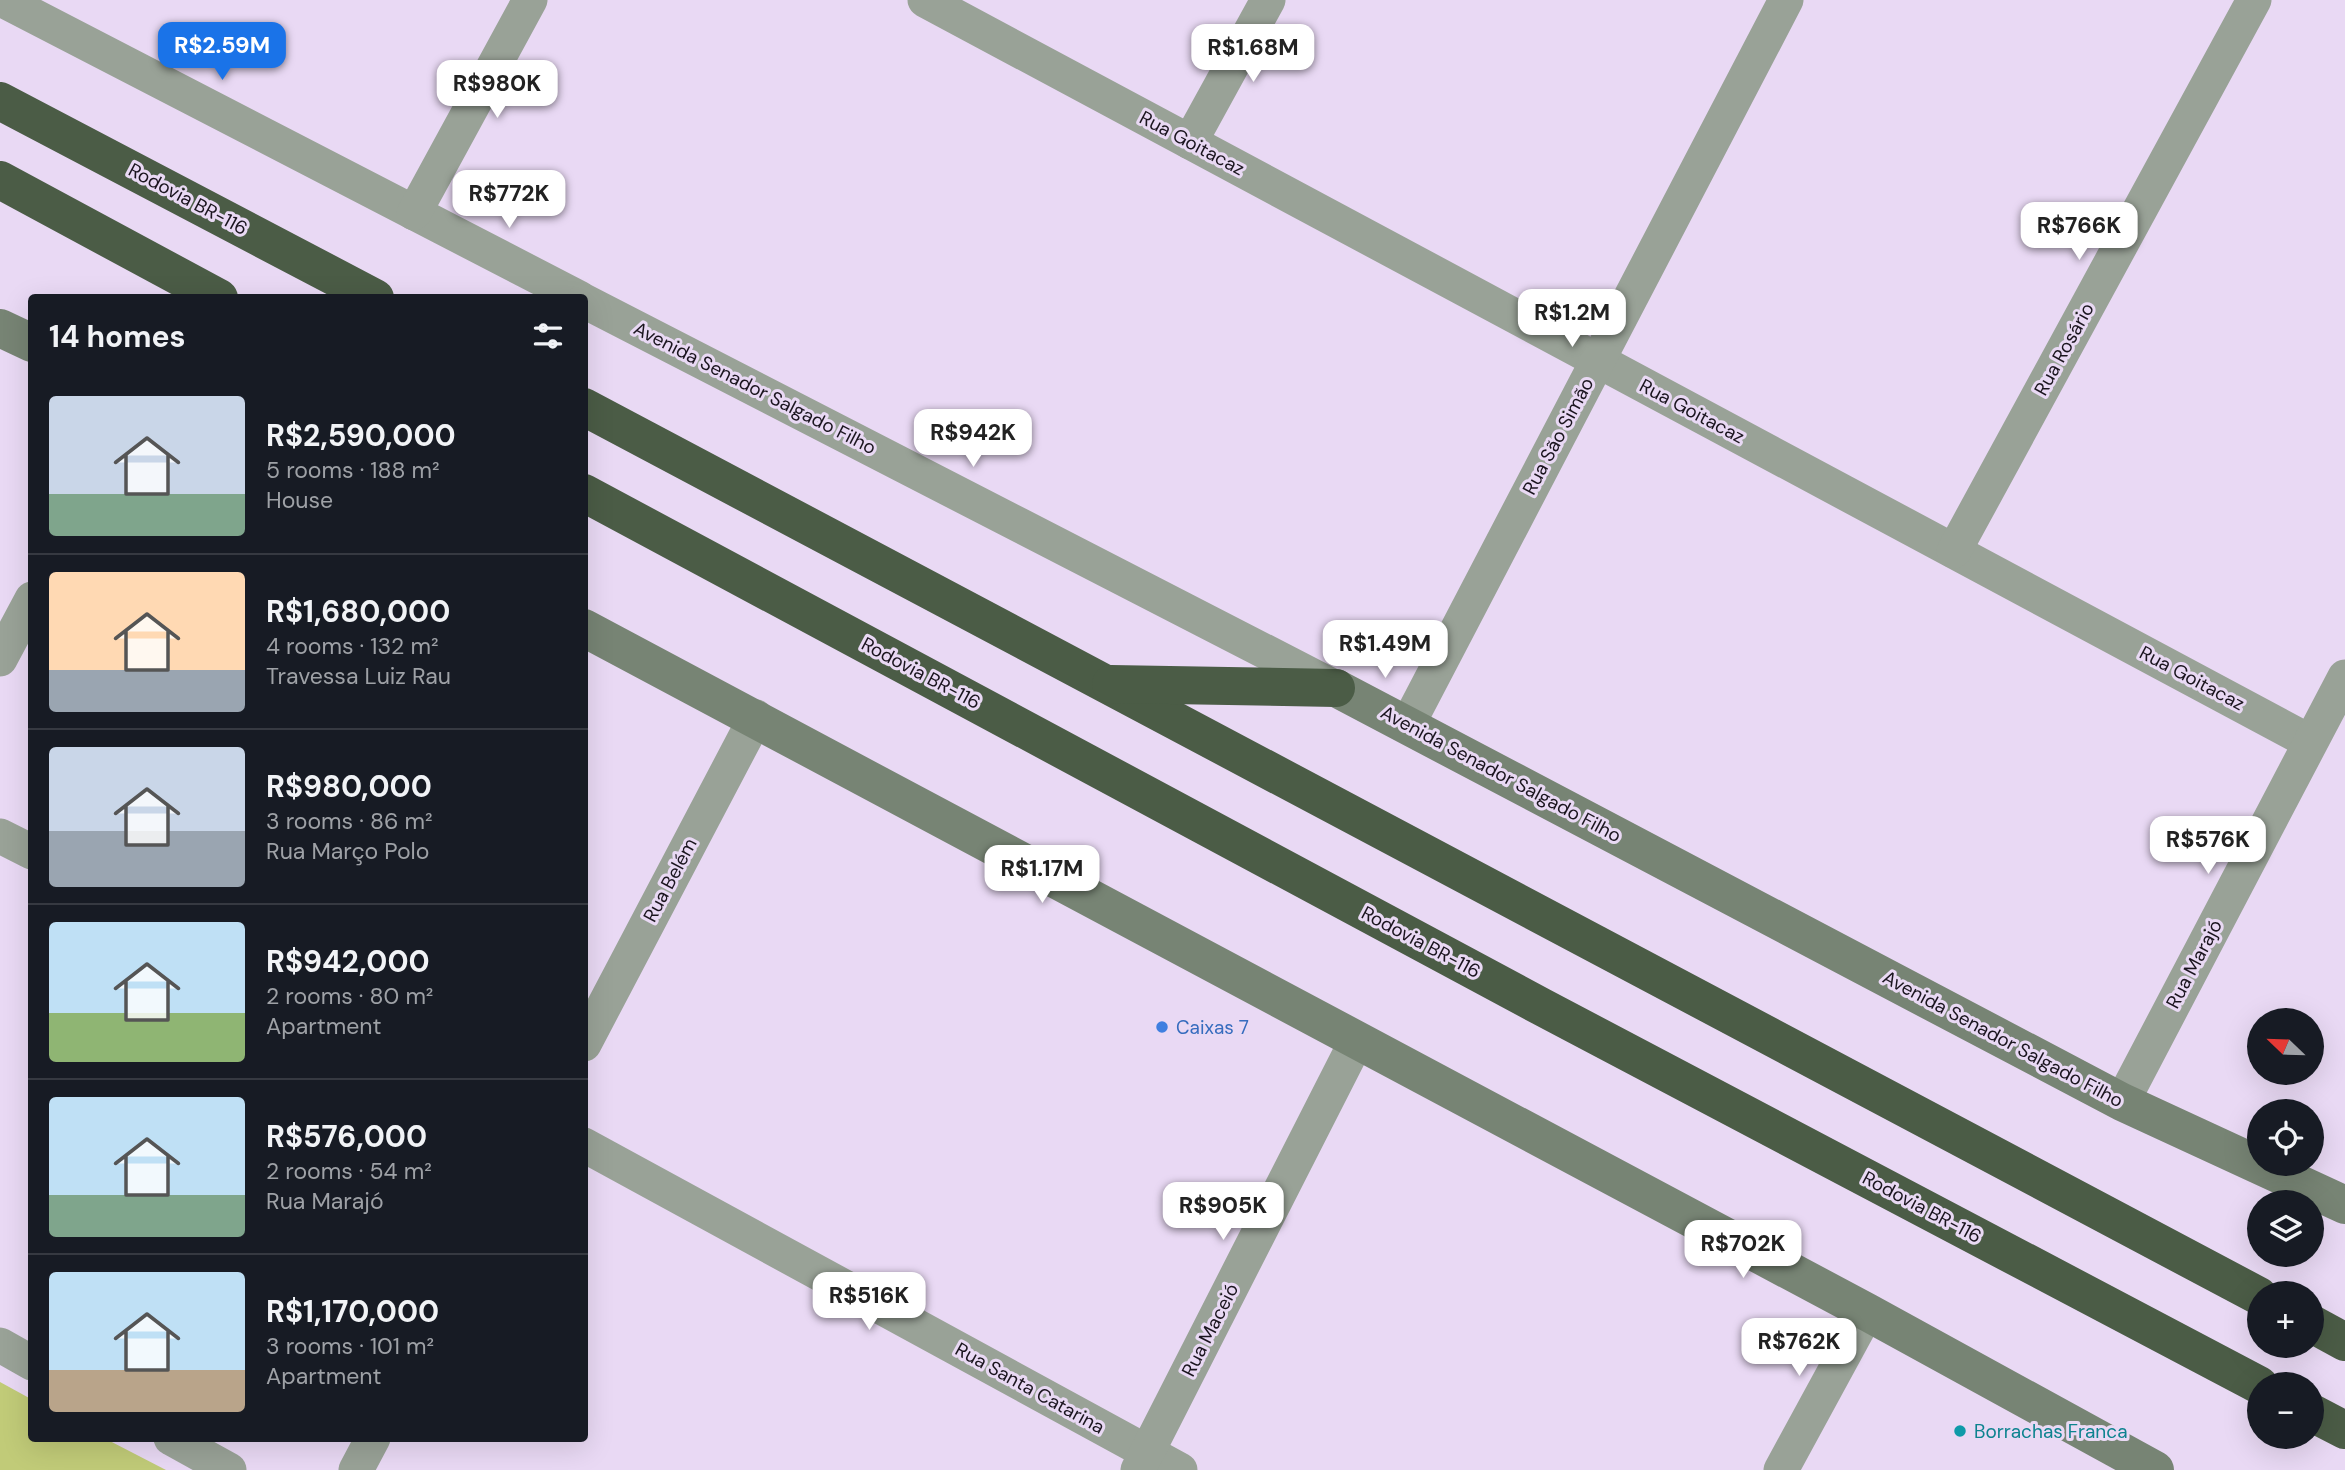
<!DOCTYPE html>
<meta charset="utf-8">
<style>
body{margin:0;font-family:"DM Sans",sans-serif;background:#20242c;color:#f1f3f6;height:100vh;display:flex;flex-direction:column;font-size:26px;white-space:nowrap}
*{box-sizing:border-box;margin:0}
p{font-size:23px;color:#9ea1a6}
.icon{flex:none;width:38px;height:38px;fill:none;stroke:currentColor;stroke-width:2;stroke-linecap:round;stroke-linejoin:round}
.map{position:relative;flex:1;overflow:hidden}
.details{position:absolute;left:28px;top:294px;width:560px;height:1148px;display:flex;flex-direction:column;background:#171b24;border-radius:7px;box-shadow:0 7px 28px #0002}
.details>*{flex:none}
.needle{width:46px;rotate:293deg}
.fabs{position:absolute;left:2247px;top:1008px;display:grid;gap:14px}
.fabs a{display:grid;place-items:center;width:77px;height:77px;border-radius:50%;background:#171b24;box-shadow:0 7px 28px #0002;font-size:35px}
.price{position:absolute;translate:-50% -60px;padding:0 16px;border-radius:14px;background:#fff;color:#222;font-size:23px;line-height:46px;filter:drop-shadow(0 2px 4px #0008)}
.price::after{content:'';position:absolute;left:50%;top:42px;width:21px;height:16px;margin-left:-10px;background:inherit;clip-path:polygon(0 0,100% 0,50% 100%)}
.price.active{background:#1a73e8;color:#fff}
ul{padding:0;list-style:none}
li{display:flex;align-items:center;gap:21px;height:175px;padding:0 21px}
li+li{border-top:2px solid #363941}
li span{display:grid;place-items:center;flex:none;width:196px;height:140px;border-radius:7px;color:#555}
li>.icon{margin-inline-start:auto}
span .icon{width:84px;height:84px;fill:#fffc;stroke-width:1}
li b{font-size:30px}
h2{display:flex;justify-content:space-between;align-items:center;height:84px;padding:0 21px;font-size:30px}
.map>svg:first-child{display:block}
.grass{fill:#c1cb78}
.lines{fill:none;stroke-linecap:round;stroke-linejoin:round}
.minor{stroke:#99a297;stroke-width:35}
.secondary{stroke:#778474;stroke-width:38}
.motorway{stroke:#4b5c46;stroke-width:38}
.shop-dot{fill:#3f7fe0;stroke:#e9d9f4;stroke-width:2.5}
.culture-dot{fill:#0f9aa8;stroke:#e9d9f4;stroke-width:2.5}
.labels{text-anchor:middle;dominant-baseline:central;stroke-width:6;stroke-linejoin:round;paint-order:stroke}
.street-label{font-size:19px;fill:#1a141e;stroke:#e9d9f4}
.shop-label{font-size:19px;fill:#366cbe;stroke:#e9d9f4;text-anchor:start}
.culture-label{font-size:19px;fill:#0d838f;stroke:#e9d9f4;text-anchor:start}
</style>
<div class="map">
<svg width="2345" height="1470" viewBox="0 0 2345 1470">
<rect width="100%" height="100%" fill="#e9d9f4"/>
<polygon class="grass" points="0,1382 31,1399 32,1438 106,1439 166,1470 0,1470"/>
<g class="lines">
<g class="minor">
<polyline points="3,0 579,298"/>
<polyline points="925,0 2310,742"/>
<polyline points="1190,142 1268,0"/>
<polyline points="414,213 530,0"/>
<polyline points="584,301 1336,688"/>
<polyline points="1954,551 2254,0"/>
<polyline points="0,659 32,599"/>
<polyline points="1408,724 1786,0"/>
<polyline points="0,836 32,852"/>
<polyline points="584,1044 756,717"/>
<polyline points="2122,1102 2345,677"/>
<polyline points="584,1145 1180,1470"/>
<polyline points="0,1345 32,1363"/>
<polyline points="171,1438 229,1470"/>
<polyline points="356,1470 373,1438"/>
<polyline points="1138,1470 1357,1040"/>
<polyline points="1781,1470 1867,1312"/>
</g>
<g class="secondary">
<polyline points="0,328 32,343"/>
<polyline points="584,628 1867,1312 2155,1470"/>
<polyline points="1336,688 2122,1102 2345,1205"/>
</g>
<g class="motorway">
<polyline points="0,101 375,298"/>
<polyline points="0,180 219,298"/>
<polyline points="584,407 2259,1296"/>
<polyline points="584,493 1542,1007 2259,1385"/>
<polyline points="1111,684 1336,688"/>
<polyline points="2312,1324 2345,1342"/>
<polyline points="2312,1413 2345,1430"/>
</g>
</g>
<circle class="shop-dot" cx="1162" cy="1027" r="7"/>
<circle class="culture-dot" cx="1960" cy="1431" r="7"/>
<g class="labels">
<g class="street-label">
<text transform="translate(1192 143) rotate(28)">Rua Goitacaz</text>
<text transform="translate(188 199) rotate(28)">Rodovia BR-116</text>
<text transform="translate(2064 349) rotate(-61)">Rua Rosário</text>
<text transform="translate(755 388) rotate(27)">Avenida Senador Salgado Filho</text>
<text transform="translate(1692 411) rotate(28)">Rua Goitacaz</text>
<text transform="translate(1558 436) rotate(-62)">Rua São Simão</text>
<text transform="translate(921 673) rotate(28)">Rodovia BR-116</text>
<text transform="translate(2192 678) rotate(28)">Rua Goitacaz</text>
<text transform="translate(1501 774) rotate(28)">Avenida Senador Salgado Filho</text>
<text transform="translate(670 880) rotate(-62)">Rua Belém</text>
<text transform="translate(1421 942) rotate(28)">Rodovia BR-116</text>
<text transform="translate(2194 964) rotate(-62)">Rua Marajó</text>
<text transform="translate(2003 1039) rotate(28)">Avenida Senador Salgado Filho</text>
<text transform="translate(1922 1207) rotate(28)">Rodovia BR-116</text>
<text transform="translate(1210 1330) rotate(-63)">Rua Maceió</text>
<text transform="translate(1030 1388) rotate(29)">Rua Santa Catarina</text>
</g>
<g class="shop-label">
<text x="1176" y="1027">Caixas 7</text>
</g>
<g class="culture-label">
<text x="1974" y="1431">Borrachas Franca</text>
</g>
</g>
</svg>
<div class="fabs">
<a><svg class="needle" viewBox="-14 -14 28 28"><path d="M0-13l5 13h-10z" fill="#e53935"/><path d="M0 13l5-13h-10z" fill="#9ea1a6"/></svg></a>
<a><svg class="icon" aria-label="locate" viewBox="0 0 24 24"><circle cx="12" cy="12" r="6"/><path d="M12 2v4M12 18v4M2 12h4M18 12h4"/></svg></a>
<a><svg class="icon" aria-label="layers" viewBox="0 0 24 24"><path d="M12 4l9 5-9 5-9-5zM3 14l9 5 9-5"/></svg></a>
<a>+</a>
<a>−</a>
</div>
<b class="price active" style="left:222px;top:82px">R$2.59M</b>
<b class="price" style="left:1253px;top:84px">R$1.68M</b>
<b class="price" style="left:497px;top:120px">R$980K</b>
<b class="price" style="left:509px;top:230px">R$772K</b>
<b class="price" style="left:2079px;top:262px">R$766K</b>
<b class="price" style="left:1572px;top:349px">R$1.2M</b>
<b class="price" style="left:973px;top:469px">R$942K</b>
<b class="price" style="left:1385px;top:680px">R$1.49M</b>
<b class="price" style="left:2208px;top:876px">R$576K</b>
<b class="price" style="left:1042px;top:905px">R$1.17M</b>
<b class="price" style="left:1223px;top:1242px">R$905K</b>
<b class="price" style="left:1743px;top:1280px">R$702K</b>
<b class="price" style="left:869px;top:1332px">R$516K</b>
<b class="price" style="left:1799px;top:1378px">R$762K</b>
<section class="details">
<h2>14 homes<svg class="icon" aria-label="filters" viewBox="0 0 24 24"><path d="M4 7h16M4 17h16"/><circle cx="9" cy="7" r="2"/><circle cx="15" cy="17" r="2"/></svg></h2>
<ul>
<li><span style="background:linear-gradient(#c9d6e8 70%,#7fa58c 0)"><svg class="icon" aria-label="home" viewBox="0 0 24 24"><path d="M3 11l9-7 9 7M6 9v11h12V9"/></svg></span><div><b>R$2,590,000</b><p>5 rooms · 188 m²</p><p>House</p></div></li>
<li><span style="background:linear-gradient(#ffd9b3 70%,#9aa5b1 0)"><svg class="icon" aria-label="home" viewBox="0 0 24 24"><path d="M3 11l9-7 9 7M6 9v11h12V9"/></svg></span><div><b>R$1,680,000</b><p>4 rooms · 132 m²</p><p>Travessa Luiz Rau</p></div></li>
<li><span style="background:linear-gradient(#c9d6e8 60%,#9aa5b1 0)"><svg class="icon" aria-label="home" viewBox="0 0 24 24"><path d="M3 11l9-7 9 7M6 9v11h12V9"/></svg></span><div><b>R$980,000</b><p>3 rooms · 86 m²</p><p>Rua Março Polo</p></div></li>
<li><span style="background:linear-gradient(#bfe0f5 65%,#8fb573 0)"><svg class="icon" aria-label="home" viewBox="0 0 24 24"><path d="M3 11l9-7 9 7M6 9v11h12V9"/></svg></span><div><b>R$942,000</b><p>2 rooms · 80 m²</p><p>Apartment</p></div></li>
<li><span style="background:linear-gradient(#bfe0f5 70%,#7fa58c 0)"><svg class="icon" aria-label="home" viewBox="0 0 24 24"><path d="M3 11l9-7 9 7M6 9v11h12V9"/></svg></span><div><b>R$576,000</b><p>2 rooms · 54 m²</p><p>Rua Marajó</p></div></li>
<li><span style="background:linear-gradient(#bfe0f5 70%,#b9a48a 0)"><svg class="icon" aria-label="home" viewBox="0 0 24 24"><path d="M3 11l9-7 9 7M6 9v11h12V9"/></svg></span><div><b>R$1,170,000</b><p>3 rooms · 101 m²</p><p>Apartment</p></div></li>
</ul>
</section>
</div>
